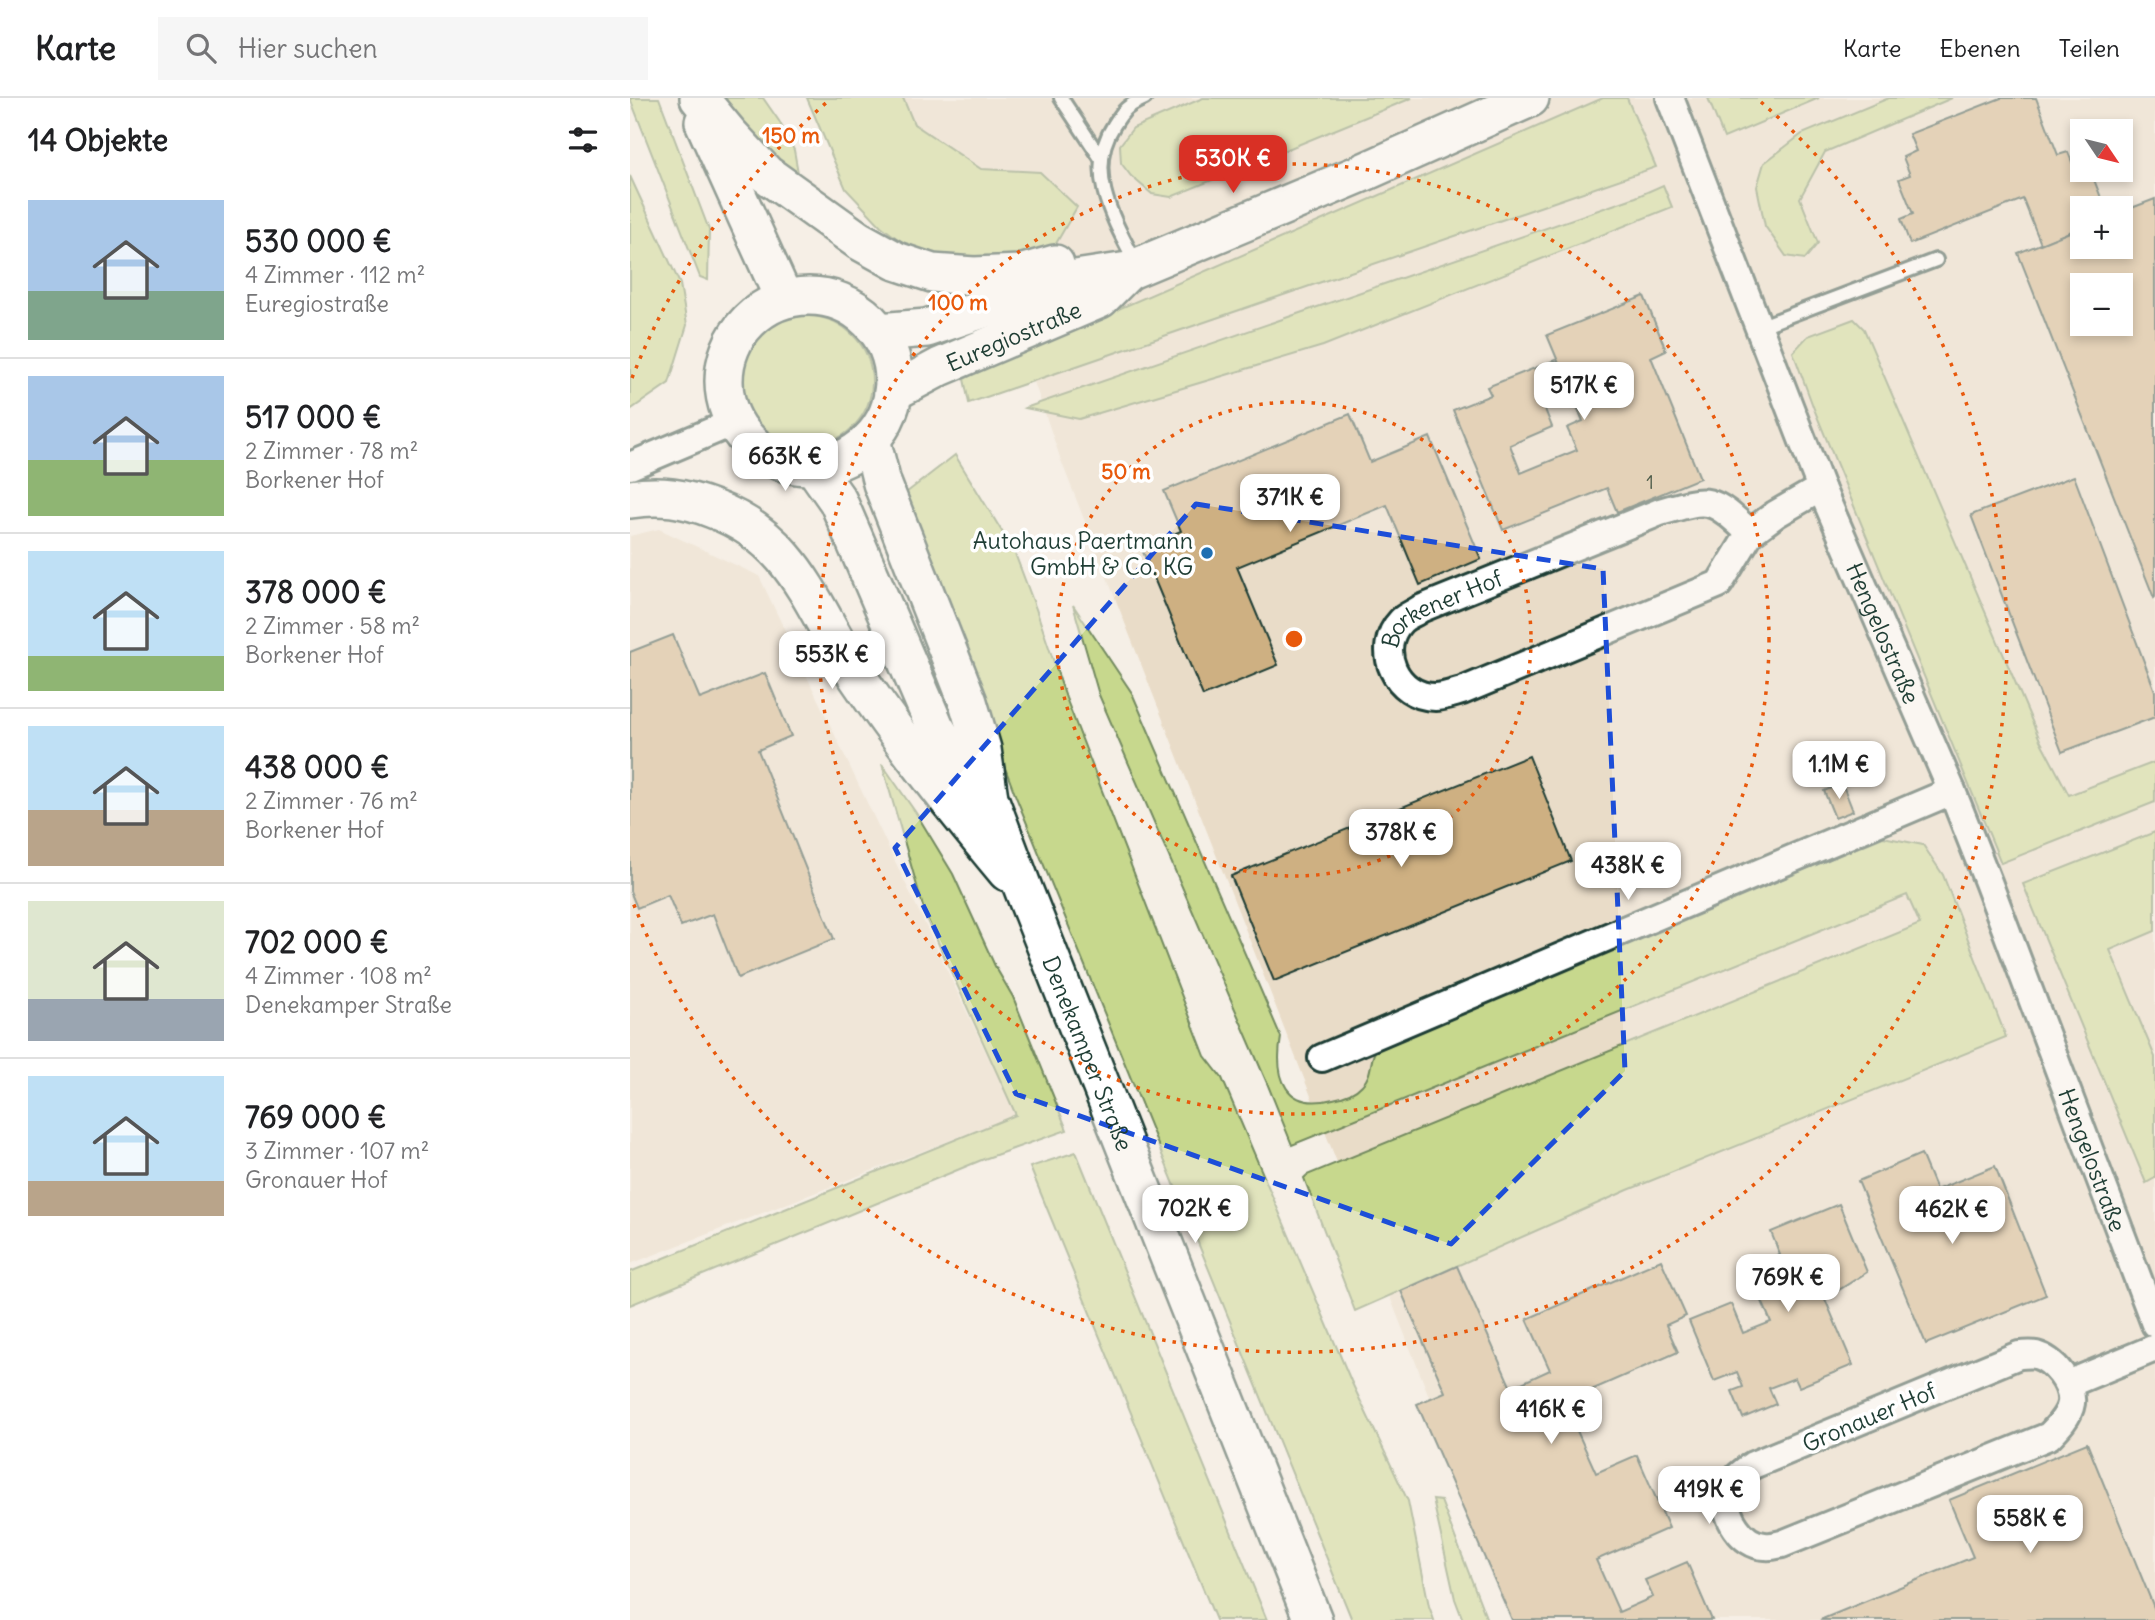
<!DOCTYPE html>
<html lang="de">
<meta charset="utf-8">
<style>
body{margin:0;font-family:Delius,sans-serif;background:#f6f6f6;color:#202124;height:100vh;display:flex;flex-direction:column;font-size:26px;white-space:nowrap}
*{box-sizing:border-box;margin:0}
p{font-size:23px;color:#757577}
.icon{flex:none;width:38px;height:38px;fill:none;stroke:currentColor;stroke-width:2;stroke-linecap:round;stroke-linejoin:round}
.map{position:relative;flex:1;overflow:hidden}
.drawer{display:flex;flex-direction:column;background:#fff;width:630px}
.drawer>*{flex:none}
.needle{width:46px;rotate:125deg}
.fabs{position:absolute;left:1440px;top:21px;display:grid;gap:14px}
.fabs a{display:grid;place-items:center;width:63px;height:63px;border-radius:0px;background:#fff;box-shadow:0 4px 10px #0003;font-size:35px}
.price{position:absolute;translate:-50% -60px;padding:0 16px;border-radius:14px;background:#fff;color:#222;font-size:23px;line-height:46px;filter:drop-shadow(0 2px 4px #0008)}
.price::after{content:'';position:absolute;left:50%;top:42px;width:21px;height:16px;margin-left:-10px;background:inherit;clip-path:polygon(0 0,100% 0,50% 100%)}
.price.on{background:#d93025;color:#fff}
ul{padding:0;list-style:none}
li{display:flex;align-items:center;gap:21px;height:175px;padding:0 28px}
li+li{border-top:2px solid #e0e0e0}
li span{display:grid;place-items:center;flex:none;width:196px;height:140px;border-radius:0px;color:#555}
li>.icon{margin-inline-start:auto}
span .icon{width:84px;height:84px;fill:#fffc;stroke-width:1}
li b{font-size:30px}
h2{display:flex;justify-content:space-between;align-items:center;height:84px;padding:0 28px;font-size:30px}
header{display:flex;align-items:center;gap:42px;box-sizing:border-box;height:98px;padding:0 35px;background:#fff;border-bottom:2px solid #e0e0e0}
header strong{font-size:33px}
nav{display:flex;gap:38px;margin-inline-start:auto;font-size:24px}
.search{width:490px;height:63px;background:#f6f6f6;display:flex;align-items:center;gap:18px;box-sizing:border-box;padding:0 24px;border-radius:0px;color:#757577;font-size:26px}
main{display:flex;flex:1;min-height:0}
.map>svg:first-child{display:block}
.built{fill:#e9dcc8;fill-rule:evenodd}
.green{fill:#c7d88d;stroke:#738a60;stroke-width:2}
.building{fill:#ceb082;stroke:#1f3d34;stroke-width:2;fill-rule:evenodd}
.lines{fill:none;stroke-linecap:round;stroke-linejoin:round}
.lane-casing{stroke:#1f3d34;stroke-width:18}
.street-casing{stroke:#1f3d34;stroke-width:32}
.secondary-casing{stroke:#1f3d34;stroke-width:42}
.lane{stroke:#fff;stroke-width:12}
.street{stroke:#fff;stroke-width:26}
.secondary{stroke:#fff;stroke-width:37}
.marked{fill:none;stroke:#1d4ed8;stroke-width:5;stroke-dasharray:14 9;stroke-linejoin:round}
.ring{fill:none;stroke:#e8590c;stroke-width:3.5;stroke-dasharray:3.5 7}
.poi-dot{fill:#1f6fb2;stroke:#fff;stroke-width:2.5}
.labels{text-anchor:middle;dominant-baseline:central;stroke-width:7;stroke-linejoin:round;paint-order:stroke}
.number-label{font-size:19px;fill:#4b5a48}
.street-label{font-size:23px;fill:#1f3d34;stroke:#fff}
.poi-label{font-size:23px;fill:#1f3d34;stroke:#fff;text-anchor:end}
.centre{fill:#e8590c;stroke:#fff;stroke-width:3.5}
.ring-label{font-size:21px;text-anchor:middle;font-weight:bold;fill:#e8590c;stroke:#fff;stroke-width:7;stroke-linejoin:round;paint-order:stroke}
</style>
<header>
<strong>Karte</strong>
<div class="search"><svg class="icon" aria-label="search" viewBox="0 0 24 24"><circle cx="10" cy="10" r="6"/><path d="M15 15l6 6"/></svg>Hier suchen</div>
<nav><a>Karte</a><a>Ebenen</a><a>Teilen</a></nav>
</header>
<main>
<section class="drawer">
<h2>14 Objekte<svg class="icon" aria-label="filters" viewBox="0 0 24 24"><path d="M4 7h16M4 17h16"/><circle cx="9" cy="7" r="2"/><circle cx="15" cy="17" r="2"/></svg></h2>
<ul>
<li><span style="background:linear-gradient(#a9c7e8 65%,#7fa58c 0)"><svg class="icon" aria-label="home" viewBox="0 0 24 24"><path d="M3 11l9-7 9 7M6 9v11h12V9"/></svg></span><div><b>530 000 €</b><p>4 Zimmer · 112 m²</p><p>Euregiostraße</p></div></li>
<li><span style="background:linear-gradient(#a9c7e8 60%,#8fb573 0)"><svg class="icon" aria-label="home" viewBox="0 0 24 24"><path d="M3 11l9-7 9 7M6 9v11h12V9"/></svg></span><div><b>517 000 €</b><p>2 Zimmer · 78 m²</p><p>Borkener Hof</p></div></li>
<li><span style="background:linear-gradient(#bfe0f5 75%,#8fb573 0)"><svg class="icon" aria-label="home" viewBox="0 0 24 24"><path d="M3 11l9-7 9 7M6 9v11h12V9"/></svg></span><div><b>378 000 €</b><p>2 Zimmer · 58 m²</p><p>Borkener Hof</p></div></li>
<li><span style="background:linear-gradient(#bfe0f5 60%,#b9a48a 0)"><svg class="icon" aria-label="home" viewBox="0 0 24 24"><path d="M3 11l9-7 9 7M6 9v11h12V9"/></svg></span><div><b>438 000 €</b><p>2 Zimmer · 76 m²</p><p>Borkener Hof</p></div></li>
<li><span style="background:linear-gradient(#dfe7d0 70%,#9aa5b1 0)"><svg class="icon" aria-label="home" viewBox="0 0 24 24"><path d="M3 11l9-7 9 7M6 9v11h12V9"/></svg></span><div><b>702 000 €</b><p>4 Zimmer · 108 m²</p><p>Denekamper Straße</p></div></li>
<li><span style="background:linear-gradient(#bfe0f5 75%,#b9a48a 0)"><svg class="icon" aria-label="home" viewBox="0 0 24 24"><path d="M3 11l9-7 9 7M6 9v11h12V9"/></svg></span><div><b>769 000 €</b><p>3 Zimmer · 107 m²</p><p>Gronauer Hof</p></div></li>
</ul>
</section>
<div class="map">
<svg width="1525" height="1522" viewBox="0 0 1525 1522">
<rect width="100%" height="100%" fill="#f5efe6"/>
<filter id="ink" filterUnits="userSpaceOnUse"><feTurbulence type="fractalNoise" baseFrequency=".0143" numOctaves="2"/><feDisplacementMap in="SourceGraphic" scale="14" xChannelSelector="R" yChannelSelector="G"/><feConvolveMatrix kernelMatrix="1 2 1 2 8 2 1 2 1" color-interpolation-filters="sRGB"/></filter>
<g filter="url(#ink)">
<g class="built">
<path d="M233 0H1525V1522H887L432 365 392 249ZM1452 33H1491V72H1452ZM1452 110H1491V149H1452ZM1452 187H1491V226H1452Z"/>
<polygon points="29,431 129,478 386,1017 0,1166 0,438"/>
</g>
<g class="green">
<polygon points="0,0 29,0 79,132 78,182 70,179"/>
<polygon points="96,0 133,0 149,23 164,52 170,86 104,20"/>
<polygon points="177,0 273,0 284,26 351,71 410,74 447,109 416,163 294,161 251,128 216,91"/>
<polygon points="573,0 782,0 541,99 522,96 501,78 491,65 490,47 503,30"/>
<polygon points="973,0 997,0 1026,69 339,305 334,281 362,266"/>
<polygon points="1078,0 1189,0 1094,40"/>
<polygon points="1259,0 1322,0 1195,54 1170,100 1188,145 1175,161 1156,158 1135,128 1127,89 1134,65 1172,36"/>
<polygon points="0,78 50,186 57,227 39,285 0,312"/>
<polygon points="1033,87 1042,109 693,248 449,321 395,310 1006,99"/>
<circle cx="177" cy="283" r="65"/>
<polygon points="1224,221 1234,231 1410,642 1439,697 1525,664 1525,704 1371,765 1184,311 1163,254 1178,238"/>
<polygon points="325,357 384,453 406,511 436,600 575,958 592,980 721,1283 778,1403 799,1508 804,1522 722,1522 386,699 272,398"/>
<path d="M443 507 502 595 651 939C644 980 655 1013 703 1001 714 999 724 996 732 987 744 976 738 959 749 948L1253 739 1293 747 1313 777 1376 939 998 1092 725 1213 674 1080 677 1077 1290 826 1277 797 662 1047 637 985 469 597Z"/>
<polygon points="252,666 286,715 323,776 365,868 383,899 437,1032 354,1061 0,1207 0,1174 386,1017 295,816"/>
<polygon points="1525,734 1525,833 1480,852 1525,959 1525,1080 1516,1085 1393,786"/>
<polygon points="446,1054 637,1522 586,1522 400,1069"/>
<polygon points="803,1402 811,1403 857,1522 833,1522 825,1501"/>
</g>
<g class="building">
<polygon points="1371,0 1406,0 1428,57 1438,54 1448,79 1461,74 1475,110 1452,110 1452,129 1411,146 1393,101 1280,146 1271,121 1283,116 1269,81 1280,77 1273,59 1286,53 1279,36"/>
<path d="M1525 101V499L1524 500 1388 155 1452 129V149H1491V114ZM1452 187H1491V226H1452Z"/>
<polygon points="1014,198 1036,252 1021,259 1070,380 987,414 977,390 873,432 823,312 861,297 857,289 925,262 935,286 909,296 922,329 880,347 891,375 947,352 937,330 953,323 917,237"/>
<polygon points="720,316 740,364 800,339 851,461 790,487 757,407 607,469 648,567 573,598 511,449 551,433 534,393"/>
<polygon points="1444,378 1525,593 1525,619 1432,654 1341,417"/>
<polygon points="43,537 70,601 135,575 161,638 128,652 204,841 108,880 83,816 51,828 38,797 7,810 0,793 0,554"/>
<polygon points="899,658 941,763 644,883 601,778"/>
<polygon points="1212,685 1223,713 1205,720 1194,693"/>
<polygon points="1291,1056 1306,1092 1365,1068 1416,1197 1296,1246 1228,1083"/>
<polygon points="1209,1106 1237,1174 1195,1201 1223,1267 1169,1289 1165,1280 1139,1290 1146,1306 1113,1320 1102,1293 1113,1289 1107,1274 1084,1283 1059,1223 1101,1206 1113,1235 1141,1224 1123,1182 1148,1172 1142,1160 1150,1157 1141,1134"/>
<polygon points="1031,1162 1056,1218 1036,1227 1048,1254 934,1304 966,1375 1007,1357 1039,1430 966,1462 989,1514 1023,1499 1015,1482 1057,1464 1082,1522 882,1522 787,1306 815,1294 771,1193 827,1168 881,1290 920,1272 897,1221"/>
<polygon points="1457,1345 1525,1512 1525,1522 1190,1522 1343,1459 1319,1402"/>
</g>
<g class="lines">
<g class="lane-casing">
<g id="lane">
<polyline points="431,0 470,59"/>
<path d="M506 165C484 123 454 73 484 27 494 11 497 8 515 0"/>
<polyline points="1129,229 1306,162"/>
</g>
</g>
<g class="street-casing">
<g id="street">
<path id="s1" d="M1040 0 1191 390 1322 693 1358 784 1525 1226"/>
<polyline points="0,368 104,324"/>
<path id="s2" d="M1120 435 1089 486 832 593C824 595 813 599 805 599 766 599 744 551 771 523 776 518 785 515 790 511L1030 414C1080 399 1081 399 1120 435L1146 416 1191 390"/>
<polyline points="692,960 1322,693"/>
<path d="M1389 1257C1394 1257 1401 1256 1406 1257 1424 1262 1443 1286 1441 1305 1439 1318 1428 1329 1419 1338L1152 1446C1147 1447 1141 1449 1135 1448 1112 1447 1093 1418 1097 1395 1100 1383 1113 1374 1123 1367Z"/>
<polyline points="1438,1286 1525,1250"/>
</g>
</g>
<g class="secondary-casing">
<g id="secondary">
<polyline points="69,0 98,35 136,76 228,142 266,163 302,175 344,178 390,176 425,166"/>
<polyline points="74,24 154,201"/>
<circle cx="179" cy="283" r="85"/>
<polyline points="249,234 297,230 439,182 498,173 732,75 900,0"/>
<path id="s3" d="M263 294 310 269 470 201 497 174"/>
<path id="s4" d="M241 341 252 385 338 604 352 651 359 700 394 793 683 1522"/>
<polyline points="184,369 208,403 305,629 326,663 359,700"/>
<path d="M0 401C30 396 55 400 83 411 170 443 183 516 231 584 276 650 326 713 377 774"/>
</g>
</g>
<use href="#lane" class="lane"/>
<use href="#street" class="street"/>
<use href="#secondary" class="secondary"/>
</g>
</g>
<path d="M0 0H1525V1522H0ZM566 406 973 471 995 973 821 1146 386 996 265 750Z" fill="#f5efe6" fill-opacity=".55" fill-rule="evenodd"/>
<path class="marked" d="M566 406 973 471 995 973 821 1146 386 996 265 750Z"/>
<g class="ring">
<circle cx="664" cy="541" r="237"/>
<circle cx="664" cy="541" r="475"/>
<path d="M2 280A712 712 0 0 1 197 4M1131 4A712 712 0 1 1 2 802"/>
</g>
<circle class="poi-dot" cx="577" cy="455" r="7"/>
<g class="labels">
<g class="number-label">
<text x="1020" y="384">1</text>
</g>
<g class="street-label">
<text stroke="none"><textPath href="#s3" startOffset="133">Euregiostraße</textPath></text>
<text stroke="none"><textPath href="#s2" startOffset="511">Borkener Hof</textPath></text>
<text stroke="none"><textPath href="#s1" startOffset="576">Hengelostraße</textPath></text>
<text stroke="none"><textPath href="#s4" startOffset="653">Denekamper Straße</textPath></text>
<text stroke="none"><textPath href="#s1" startOffset="1143">Hengelostraße</textPath></text>
<text transform="translate(1239 1319) rotate(-23)">Gronauer Hof</text>
</g>
<g class="poi-label">
<text x="563" y="442">Autohaus Paertmann<tspan x="563" dy="26">GmbH &amp; Co. KG</tspan></text>
</g>
</g>
<circle cx="664" cy="541" r="10" class="centre"/>
<g class="ring-label">
<text x="161" y="45">150 m</text>
<text x="328" y="212">100 m</text>
<text x="496" y="381">50 m</text>
</g>
</svg>
<div class="fabs">
<a><svg class="needle" viewBox="-14 -14 28 28"><path d="M0-13l5 13h-10z" fill="#e53935"/><path d="M0 13l5-13h-10z" fill="#757577"/></svg></a>
<a>+</a>
<a>−</a>
</div>
<b class="price on" style="left:603px;top:97px">530K €</b>
<b class="price" style="left:954px;top:324px">517K €</b>
<b class="price" style="left:155px;top:395px">663K €</b>
<b class="price" style="left:660px;top:436px">371K €</b>
<b class="price" style="left:202px;top:593px">553K €</b>
<b class="price" style="left:1209px;top:703px">1.1M €</b>
<b class="price" style="left:771px;top:771px">378K €</b>
<b class="price" style="left:998px;top:804px">438K €</b>
<b class="price" style="left:565px;top:1147px">702K €</b>
<b class="price" style="left:1322px;top:1148px">462K €</b>
<b class="price" style="left:1158px;top:1216px">769K €</b>
<b class="price" style="left:921px;top:1348px">416K €</b>
<b class="price" style="left:1079px;top:1428px">419K €</b>
<b class="price" style="left:1400px;top:1457px">558K €</b>
</div>
</main>
